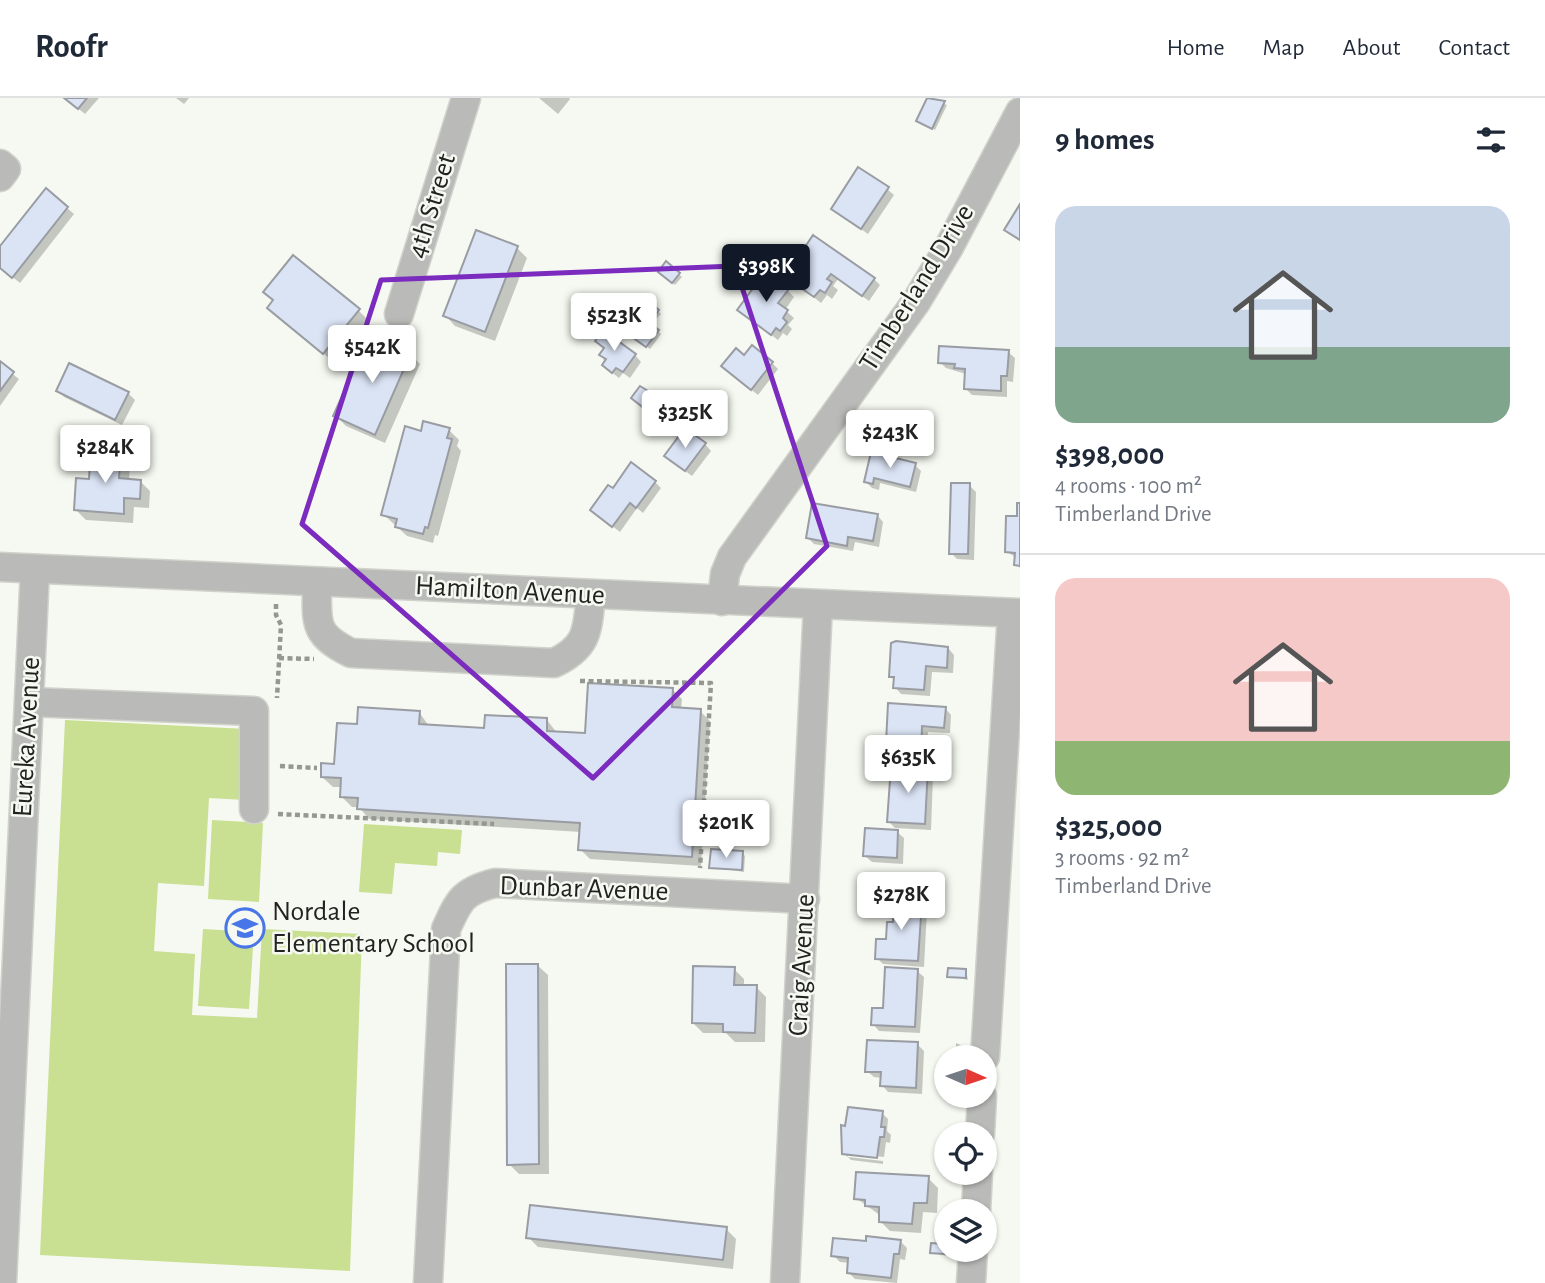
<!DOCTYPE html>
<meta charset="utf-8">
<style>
body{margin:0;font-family:"Alegreya Sans",sans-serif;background:#f2f2f3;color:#1f2937;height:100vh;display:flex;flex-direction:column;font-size:26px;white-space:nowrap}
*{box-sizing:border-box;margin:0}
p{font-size:23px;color:#747a83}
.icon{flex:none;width:38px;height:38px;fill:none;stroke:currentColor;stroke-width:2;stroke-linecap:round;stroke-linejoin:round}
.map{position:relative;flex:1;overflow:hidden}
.side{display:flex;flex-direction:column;background:#fff;width:525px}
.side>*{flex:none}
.needle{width:46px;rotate:93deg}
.fabs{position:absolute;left:934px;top:947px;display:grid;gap:14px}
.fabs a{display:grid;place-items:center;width:63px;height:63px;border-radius:50%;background:#fff;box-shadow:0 2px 5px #0004;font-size:35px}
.price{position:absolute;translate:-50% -60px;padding:0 16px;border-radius:7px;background:#fff;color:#222;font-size:23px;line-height:46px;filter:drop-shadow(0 2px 4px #0008)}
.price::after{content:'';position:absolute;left:50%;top:42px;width:21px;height:16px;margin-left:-10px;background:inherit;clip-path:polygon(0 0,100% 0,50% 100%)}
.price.selected{background:#111827;color:#fff}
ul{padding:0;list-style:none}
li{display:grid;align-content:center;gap:14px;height:371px;padding:0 35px}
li+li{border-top:2px solid #e0e1e3}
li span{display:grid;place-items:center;height:217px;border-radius:21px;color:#555}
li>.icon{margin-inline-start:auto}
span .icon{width:126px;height:126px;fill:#fffc;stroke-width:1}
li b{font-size:30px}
h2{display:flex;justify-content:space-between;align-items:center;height:84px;padding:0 35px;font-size:30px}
header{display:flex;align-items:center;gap:42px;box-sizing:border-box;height:98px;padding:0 35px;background:#fff;border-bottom:2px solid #e0e1e3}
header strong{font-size:33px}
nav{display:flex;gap:38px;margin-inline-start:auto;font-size:24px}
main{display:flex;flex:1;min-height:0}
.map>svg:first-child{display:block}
.green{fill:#c9df91}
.shadow{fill:#0003}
.building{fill:#dbe4f5;stroke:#999ca2;stroke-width:2}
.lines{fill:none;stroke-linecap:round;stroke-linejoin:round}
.minor-casing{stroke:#d0d2cb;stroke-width:31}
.path{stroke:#959791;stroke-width:4.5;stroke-dasharray:5 3.5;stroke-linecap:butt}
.minor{stroke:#babbb8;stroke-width:28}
.marked{fill:none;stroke:#7b2cbf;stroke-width:5;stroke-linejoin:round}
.labels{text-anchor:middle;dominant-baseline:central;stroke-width:5;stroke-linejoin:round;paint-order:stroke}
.street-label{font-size:28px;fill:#222320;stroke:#f6f9f1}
.poi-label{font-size:28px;fill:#222320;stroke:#f6f9f1;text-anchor:start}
</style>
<header>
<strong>Roofr</strong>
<nav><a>Home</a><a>Map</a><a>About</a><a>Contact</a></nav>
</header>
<main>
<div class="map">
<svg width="1020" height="1185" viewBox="0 0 1020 1185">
<rect width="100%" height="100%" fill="#f6f9f1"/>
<g class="green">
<polygon points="65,622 247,631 245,702 209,700 204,788 158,785 154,853 195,856 192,917 257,920 262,831 362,836 350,1173 40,1157"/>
<polygon points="212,722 263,725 259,804 208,801"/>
<polygon points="364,726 462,732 460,756 438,754 437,768 395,765 392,796 359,794"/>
<polygon points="203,831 254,834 249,911 198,908"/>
</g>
<g class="shadow">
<polygon points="65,0 99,0 85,16"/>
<polygon points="176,0 189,0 184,6"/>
<polygon points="539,0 569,0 570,1 558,16"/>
<polygon points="929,0 947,7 935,32 918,23"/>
<polygon points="887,91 894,97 868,136 833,111"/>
<polygon points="67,110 74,116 20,185 0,169 0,151"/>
<polygon points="517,150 527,160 495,243 455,228 445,217"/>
<polygon points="809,155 874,181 880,187 869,203 838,181 833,188 838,192 832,201 827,197 821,205 791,181"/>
<polygon points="667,166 682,179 675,187 660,174"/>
<polygon points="787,192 794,199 785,212 794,220 788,227 792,231 787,238 783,235 778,242 739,212"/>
<polygon points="275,203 358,212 368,222 334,264 279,220"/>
<polygon points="640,209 658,213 661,216 656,221"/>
<polygon points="658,233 661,236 650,251 637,242"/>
<polygon points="1008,254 1015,260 1013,284 1007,283 1007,299 972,297 965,290 966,276 946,270 940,264"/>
<polygon points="410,256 420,266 385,345 346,328 336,318"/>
<polygon points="601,257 635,257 641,264 630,280 623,275 619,280 610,273"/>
<polygon points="744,259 772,265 778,271 758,297 729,274"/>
<polygon points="0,266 19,281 0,308"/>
<polygon points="641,291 662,305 653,316 636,302"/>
<polygon points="58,292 128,295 135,302 122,327 64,299"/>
<polygon points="925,322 932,329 930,354 902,352 896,346"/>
<polygon points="449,332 459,342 457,348 461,353 438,438 435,437 433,445 407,438 383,416 422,335"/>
<polygon points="705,346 711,353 692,378 673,364"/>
<polygon points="120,353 130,364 129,383 140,383 150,393 149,410 134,409 133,425 86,422 76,412 91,383"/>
<polygon points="873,356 915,367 921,373 916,394 880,385 879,392 872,390 866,384"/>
<polygon points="655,384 661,390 643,415 637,410 620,434 599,418 613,392"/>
<polygon points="969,387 976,394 974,462 957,461 951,455"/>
<polygon points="1020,406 1020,471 1017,460 1007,454"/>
<polygon points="877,417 883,424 879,449 855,444 853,453 814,446 808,440"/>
<polygon points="948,550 954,557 953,575 932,574 930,598 901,596 895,589 895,583 890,578"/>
<polygon points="672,591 682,601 681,612 700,613 710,623 701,768 590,761 580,751 581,734 369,721 359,709 352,709 342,699 342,689 333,689 322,679 336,667 358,628 419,614 429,628 486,631 547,622 557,635 586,637"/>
<polygon points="945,610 951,617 950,635 928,634 927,666 898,665 892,658 892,649 887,644"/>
<polygon points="927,671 933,678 931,732 895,730 889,724"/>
<polygon points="897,734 904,740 903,766 872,764 865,758"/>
<polygon points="742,755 745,758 744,774 711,769"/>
<polygon points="921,805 927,812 924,869 883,866 877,860 894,826 895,819 888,813"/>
<polygon points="537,867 548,877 549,1076 519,1076 509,1066"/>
<polygon points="734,871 744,881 744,889 756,889 766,899 765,944 735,944 726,935 703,935 693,925"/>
<polygon points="917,873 924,879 920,935 879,933 873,926"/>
<polygon points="966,873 968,882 949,878"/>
<polygon points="956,945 965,949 965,954 956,951"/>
<polygon points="917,946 924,953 922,996 888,994 882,987 882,980 874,979 867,973"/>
<polygon points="882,1015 888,1021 887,1033 891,1037 890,1045 886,1044 884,1059 848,1055 848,1059 883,1063 883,1066 851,1062 844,1055"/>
<polygon points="928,1080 938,1090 937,1115 923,1114 921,1135 890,1133 880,1123 881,1118 856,1100"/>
<polygon points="726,1131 736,1141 733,1171 538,1149 528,1139"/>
<polygon points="900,1143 907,1150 905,1162 900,1161 897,1185 855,1181 849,1175 850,1165 840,1164 833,1157 867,1145"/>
<polygon points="944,1148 946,1158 932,1154"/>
</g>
<g class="building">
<polygon points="64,0 87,0 78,11"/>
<polygon points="927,0 945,3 932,31 916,23"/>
<polygon points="858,69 889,89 861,131 831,111"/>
<polygon points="46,90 68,109 12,180 0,170 0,148"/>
<polygon points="1020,106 1020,142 1004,132"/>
<polygon points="476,132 518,148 485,234 443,218"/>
<polygon points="813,137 875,180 862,198 831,176 827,181 832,184 825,195 820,192 814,199 788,181 807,155 803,152"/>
<polygon points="293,157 360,211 323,256 267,210 273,202 263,194"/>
<polygon points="666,163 680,175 672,185 658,174"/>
<polygon points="765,174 789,191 778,205 788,212 783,220 787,224 780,233 776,230 771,237 737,212"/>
<polygon points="642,198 659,212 653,220 635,206"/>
<polygon points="645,222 659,232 646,249 632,239"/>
<polygon points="603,232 636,256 623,274 616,270 612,275 602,267 606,261 599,257 604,250 595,243"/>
<polygon points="370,236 411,255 375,337 333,318"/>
<polygon points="752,247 773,264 751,292 721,268 736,250 744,257"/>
<polygon points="939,248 1009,252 1007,278 1001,278 1001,293 964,291 965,271 954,270 955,266 938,265"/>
<polygon points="0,263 14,274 0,293"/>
<polygon points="69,265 129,294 115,322 56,293"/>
<polygon points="640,288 661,301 650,315 631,300"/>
<polygon points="896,319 926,321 924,349 894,346"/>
<polygon points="423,323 450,330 447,340 452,341 428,430 425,429 423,436 395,429 397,421 381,417 405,328 421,333"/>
<polygon points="685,330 706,345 685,373 664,358"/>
<polygon points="91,350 121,352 119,380 141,382 140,401 124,400 124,416 74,412 76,380 89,381"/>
<polygon points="871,354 916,365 910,389 874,380 873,386 864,384"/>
<polygon points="631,364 656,383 636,410 630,405 612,429 590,412 608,387 613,390"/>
<polygon points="951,385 970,385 968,456 949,456"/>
<polygon points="812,405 878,416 873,443 848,439 847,448 806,440"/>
<polygon points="1017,405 1020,405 1020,468 1014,467 1015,455 1005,454 1006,418 1017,418"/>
<polygon points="896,543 948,549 947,570 926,568 924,592 893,590 894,579 889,579 891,545"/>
<polygon points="588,585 673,590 672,609 701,611 692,759 578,752 580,725 357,711 358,700 340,699 341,680 321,679 321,665 334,666 337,625 357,626 358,609 420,613 419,626 484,630 485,617 547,620 547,633 585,635"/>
<polygon points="888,605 946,609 944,630 922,628 921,661 890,659 890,645 886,645"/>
<polygon points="891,668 928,670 925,726 887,724"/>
<polygon points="865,730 898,732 897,760 863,758"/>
<polygon points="711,751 743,753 742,772 709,770"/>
<polygon points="887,801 922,803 918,863 875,861 876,841 886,841 887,824 893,824 893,814 886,813"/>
<polygon points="506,866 538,866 539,1066 507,1067"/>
<polygon points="693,868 735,869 734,887 757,887 755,935 723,934 723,926 692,925"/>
<polygon points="885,869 918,871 915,929 871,927 872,910 883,910"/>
<polygon points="948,870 966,871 966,880 947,879"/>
<polygon points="867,942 918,944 916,990 880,988 881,974 865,974"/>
<polygon points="848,1009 883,1013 881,1029 885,1029 884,1039 880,1039 877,1060 842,1056 841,1027 845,1028"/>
<polygon points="856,1074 929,1078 927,1105 914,1105 912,1126 879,1124 879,1109 865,1108 865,1102 854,1101"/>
<polygon points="530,1107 727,1129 723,1162 526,1140"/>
<polygon points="866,1138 901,1142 899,1156 894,1156 891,1180 847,1175 848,1160 831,1158 833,1140 866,1143"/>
<polygon points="931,1145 945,1146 944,1156 930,1155"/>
</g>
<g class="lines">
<g class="minor-casing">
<g id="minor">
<polyline points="0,66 6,71 0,79"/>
<polyline points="399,216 466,0"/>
<polyline points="0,469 1020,515"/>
<path d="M317 484C317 524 312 536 351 555L554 565C589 548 587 532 591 497"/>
<polyline points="722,503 725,476 732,459 916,204 949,149 1020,14"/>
<polyline points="30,604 254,613 254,711"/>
<polyline points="985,959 1012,515"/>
<polyline points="980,1036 982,998"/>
<polyline points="976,1113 978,1074"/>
<polyline points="2,1185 35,471"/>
<path d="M428 1185 446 831C459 802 463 793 495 785L805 801"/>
<polyline points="785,1185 818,507"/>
<polyline points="971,1185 973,1152"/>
</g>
</g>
<g class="path">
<polyline points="276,506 276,517 281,527 277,600"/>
<polyline points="279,560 314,561"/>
<polyline points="580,583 711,585 700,770"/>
<polyline points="280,668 317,670"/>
<polyline points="278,716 494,726"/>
</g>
<use href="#minor" class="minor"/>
</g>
<path class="marked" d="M735 168 827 448 593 680 302 426 381 182Z"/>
<defs>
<g id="school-ring" transform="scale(2.0125)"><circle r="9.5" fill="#f6f9f1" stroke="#4875e7" stroke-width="1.5"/><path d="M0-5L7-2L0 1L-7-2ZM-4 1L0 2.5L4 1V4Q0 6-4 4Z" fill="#4875e7"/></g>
</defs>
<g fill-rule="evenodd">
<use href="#school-ring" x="245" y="830"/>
</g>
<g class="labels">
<g class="street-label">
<text transform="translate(432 108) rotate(-73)">4th Street</text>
<text transform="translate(917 190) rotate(-58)">Timberland Drive</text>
<text transform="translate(510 493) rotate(3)">Hamilton Avenue</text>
<text transform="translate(27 639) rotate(-87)">Eureka Avenue</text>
<text transform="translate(584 791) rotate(2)">Dunbar Avenue</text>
<text transform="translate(802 867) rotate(-87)">Craig Avenue</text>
</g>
<g class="poi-label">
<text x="272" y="814">Nordale<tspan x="272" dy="32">Elementary School</tspan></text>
</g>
</g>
</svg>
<div class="fabs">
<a><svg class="needle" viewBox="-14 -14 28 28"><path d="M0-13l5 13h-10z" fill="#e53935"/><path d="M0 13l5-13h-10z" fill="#747a83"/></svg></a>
<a><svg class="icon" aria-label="locate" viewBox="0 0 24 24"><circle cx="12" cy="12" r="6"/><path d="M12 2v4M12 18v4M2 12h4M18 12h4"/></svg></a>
<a><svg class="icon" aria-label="layers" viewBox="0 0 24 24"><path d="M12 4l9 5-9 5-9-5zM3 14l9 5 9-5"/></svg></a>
</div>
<b class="price selected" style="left:766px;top:206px">$398K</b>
<b class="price" style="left:614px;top:255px">$523K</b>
<b class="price" style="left:372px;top:287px">$542K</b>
<b class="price" style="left:685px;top:352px">$325K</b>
<b class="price" style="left:890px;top:372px">$243K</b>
<b class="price" style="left:105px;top:387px">$284K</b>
<b class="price" style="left:908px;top:697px">$635K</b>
<b class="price" style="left:726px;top:762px">$201K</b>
<b class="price" style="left:901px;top:834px">$278K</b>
</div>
<section class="side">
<h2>9 homes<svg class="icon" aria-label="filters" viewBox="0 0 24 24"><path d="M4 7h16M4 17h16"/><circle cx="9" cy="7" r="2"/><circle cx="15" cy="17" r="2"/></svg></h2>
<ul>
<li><span style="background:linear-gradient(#c9d6e8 65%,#7fa58c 0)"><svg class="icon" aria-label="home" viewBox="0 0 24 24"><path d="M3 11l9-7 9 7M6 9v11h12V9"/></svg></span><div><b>$398,000</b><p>4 rooms · 100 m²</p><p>Timberland Drive</p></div></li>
<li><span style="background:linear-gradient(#f6c9c9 75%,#8fb573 0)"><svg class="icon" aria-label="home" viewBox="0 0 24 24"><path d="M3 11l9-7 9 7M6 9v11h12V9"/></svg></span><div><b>$325,000</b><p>3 rooms · 92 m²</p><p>Timberland Drive</p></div></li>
</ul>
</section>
</main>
